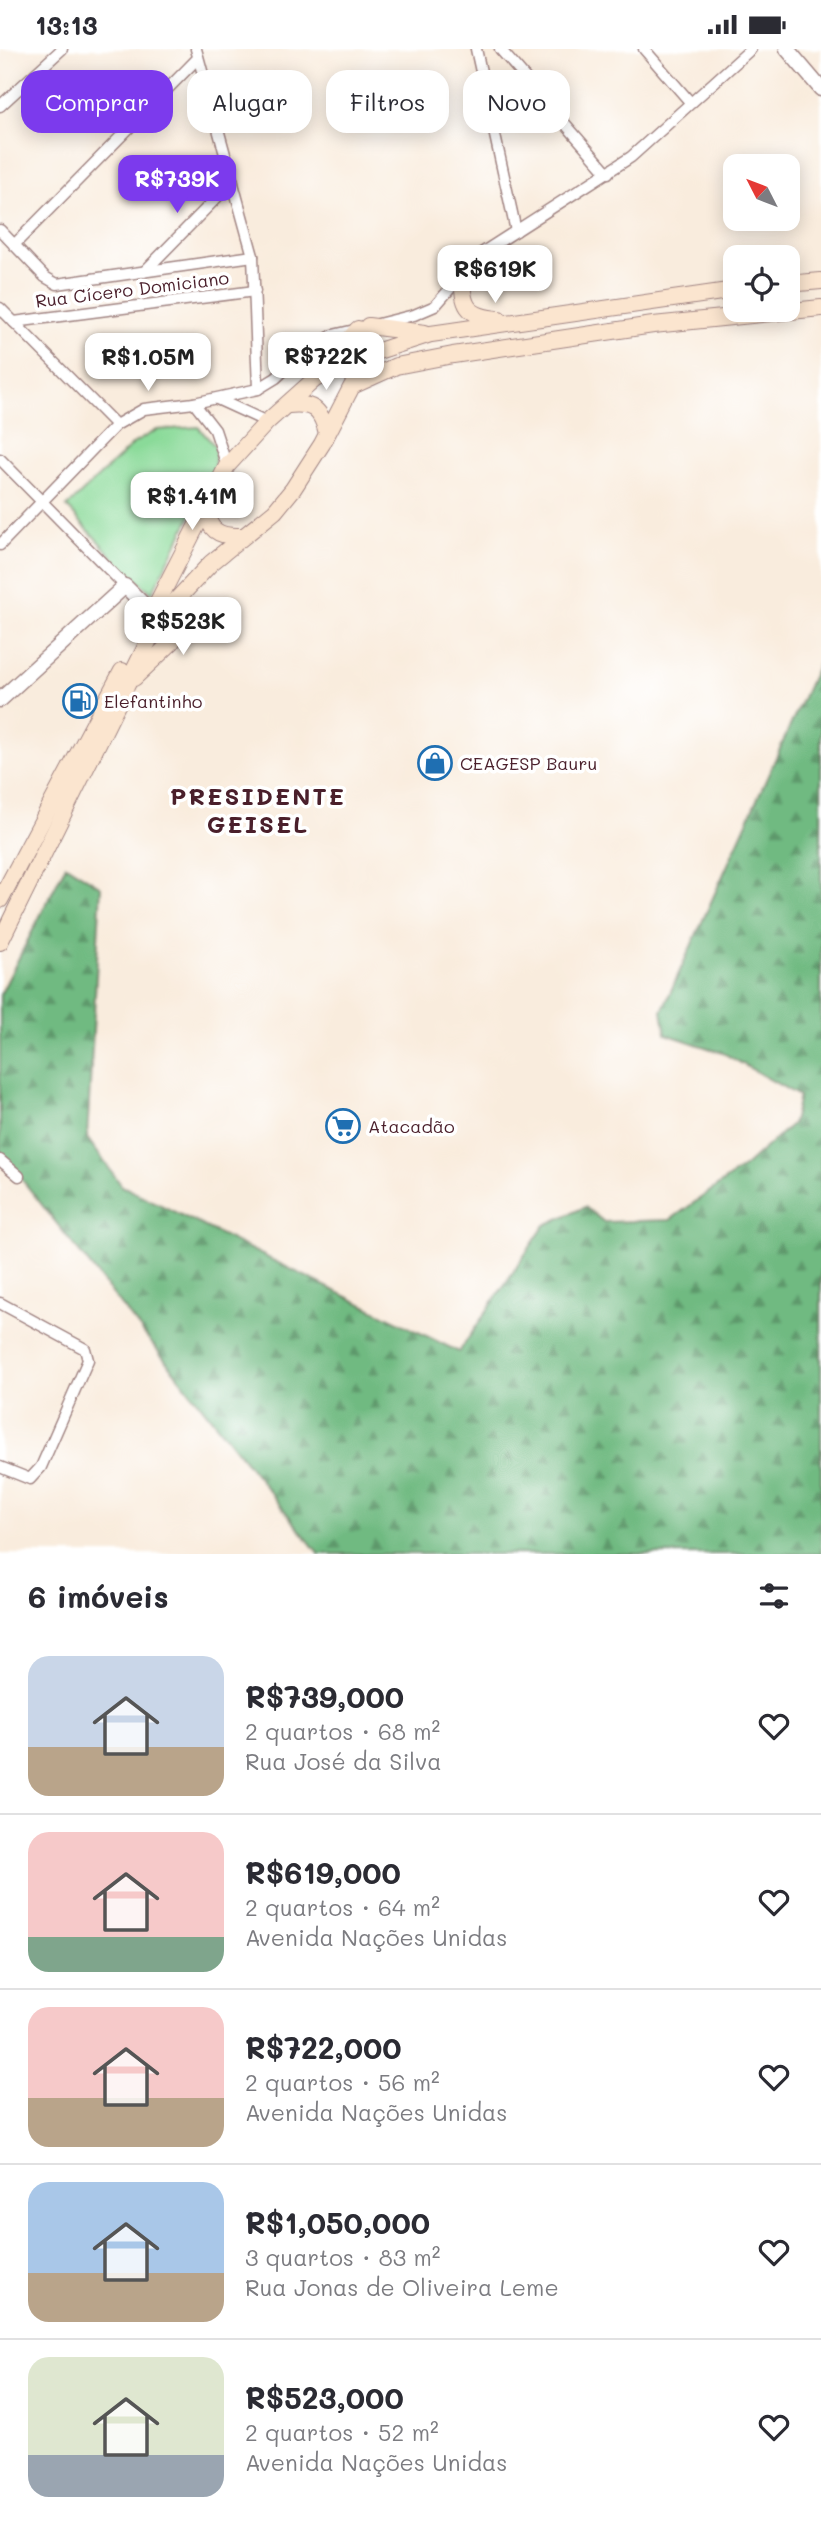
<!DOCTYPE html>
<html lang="pt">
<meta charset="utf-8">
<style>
body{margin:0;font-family:Mali,sans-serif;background:#f2f2f3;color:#2b2b33;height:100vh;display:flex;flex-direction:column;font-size:26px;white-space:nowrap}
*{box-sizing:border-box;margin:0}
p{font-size:23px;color:#7c7c81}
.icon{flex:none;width:38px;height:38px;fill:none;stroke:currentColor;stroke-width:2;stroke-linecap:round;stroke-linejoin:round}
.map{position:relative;height:1505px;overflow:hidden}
.side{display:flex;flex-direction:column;background:#fff;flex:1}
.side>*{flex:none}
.banner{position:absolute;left:21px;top:21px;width:780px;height:63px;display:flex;gap:14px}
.needle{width:46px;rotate:312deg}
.tools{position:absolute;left:723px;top:105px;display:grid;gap:14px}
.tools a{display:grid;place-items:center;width:77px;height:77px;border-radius:14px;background:#fff;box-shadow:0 4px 18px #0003;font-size:35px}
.price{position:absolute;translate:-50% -60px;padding:0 16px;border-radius:14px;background:#fff;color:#222;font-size:23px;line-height:46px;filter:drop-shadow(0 2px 4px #0008)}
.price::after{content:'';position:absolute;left:50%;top:42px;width:21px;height:16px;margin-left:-10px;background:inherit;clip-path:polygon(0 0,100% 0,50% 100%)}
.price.active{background:#7c3aed;color:#fff}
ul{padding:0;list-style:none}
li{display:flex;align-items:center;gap:21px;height:175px;padding:0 28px}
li+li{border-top:2px solid #e1e1e2}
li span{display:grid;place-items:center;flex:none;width:196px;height:140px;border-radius:21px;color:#555}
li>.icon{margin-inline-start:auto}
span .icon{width:84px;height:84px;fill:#fffc;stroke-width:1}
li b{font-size:30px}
h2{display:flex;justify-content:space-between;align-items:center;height:84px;padding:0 28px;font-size:30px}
.tag{padding:0 24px;border-radius:21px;background:#fff;box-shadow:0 4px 18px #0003;font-size:24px;line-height:63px}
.tag.active{background:#7c3aed;color:#fff}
.status{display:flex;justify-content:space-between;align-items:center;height:49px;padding:0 35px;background:#fff;direction:ltr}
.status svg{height:19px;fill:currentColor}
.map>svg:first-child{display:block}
.forest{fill:url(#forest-firs);stroke:#5c6c56;stroke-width:2}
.green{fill:#8ada99;stroke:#6a7c62;stroke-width:2}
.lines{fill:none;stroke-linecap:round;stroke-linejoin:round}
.minor-casing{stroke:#a28684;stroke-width:13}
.tertiary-casing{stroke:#a28684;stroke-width:17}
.secondary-casing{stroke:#a28684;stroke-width:18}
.minor{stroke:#fff;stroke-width:10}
.tertiary{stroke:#fff;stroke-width:14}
.secondary{stroke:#fbe5cf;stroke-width:16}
.labels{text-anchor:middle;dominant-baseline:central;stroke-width:7;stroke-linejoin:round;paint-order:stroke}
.street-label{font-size:18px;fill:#4a1f2b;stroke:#fff}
.poi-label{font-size:18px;fill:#4a1f2b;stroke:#fff;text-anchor:start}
.district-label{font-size:24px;font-weight:bold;letter-spacing:2px;fill:#4a1f2b;stroke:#fff}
</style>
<div class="status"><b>13:13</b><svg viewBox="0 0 49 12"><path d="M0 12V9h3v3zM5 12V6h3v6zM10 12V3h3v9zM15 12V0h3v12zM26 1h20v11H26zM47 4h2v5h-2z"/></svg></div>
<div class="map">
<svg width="821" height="1505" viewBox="0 0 821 1505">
<defs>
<pattern id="forest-firs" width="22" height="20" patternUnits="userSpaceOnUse" patternTransform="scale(1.75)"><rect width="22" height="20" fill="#6fba81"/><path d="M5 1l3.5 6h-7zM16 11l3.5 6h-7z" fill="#5d976a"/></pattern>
</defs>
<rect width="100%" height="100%" fill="#fff"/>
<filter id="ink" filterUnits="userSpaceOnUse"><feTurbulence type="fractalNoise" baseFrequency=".0143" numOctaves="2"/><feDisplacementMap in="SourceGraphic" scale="14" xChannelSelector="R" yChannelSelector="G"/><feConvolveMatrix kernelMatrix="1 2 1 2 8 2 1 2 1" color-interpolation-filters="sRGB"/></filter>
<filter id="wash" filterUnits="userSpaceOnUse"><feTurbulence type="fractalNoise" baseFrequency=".00686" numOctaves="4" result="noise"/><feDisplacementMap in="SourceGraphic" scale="28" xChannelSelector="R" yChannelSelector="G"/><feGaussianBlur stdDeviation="1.57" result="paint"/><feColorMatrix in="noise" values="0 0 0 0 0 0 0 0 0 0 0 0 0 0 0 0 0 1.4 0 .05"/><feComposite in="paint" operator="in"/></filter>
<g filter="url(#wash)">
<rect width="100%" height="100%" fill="#f9ecdd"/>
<polygon class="forest" points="818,615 821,615 821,1505 319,1505 0,1103 0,946 66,816 101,838 87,1089 122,1137 459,1303 545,1176 585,1158 604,1173 670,1171 745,1117 793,1074 799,1047 723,1004 666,985 662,962"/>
<polygon class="green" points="198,378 216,398 214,422 152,544 121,517 67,458 134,394 157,381"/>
</g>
<g filter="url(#ink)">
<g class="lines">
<g class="minor-casing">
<g id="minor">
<polyline points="196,0 253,207 258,340"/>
<polyline points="476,0 516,182"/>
<polyline points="500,0 608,124"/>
<polyline points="644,0 690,53"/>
<polyline points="0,57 62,0"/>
<polyline points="0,181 45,228 57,235 253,207"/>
<polyline points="14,196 198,9"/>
<polyline points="144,223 233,132"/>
<polyline points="0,259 116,376"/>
<polyline points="14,273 255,242"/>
<polyline points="378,275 414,266 435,257 480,205 631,108 751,0"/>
<polyline points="217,350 267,373"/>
<polyline points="194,354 215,381 227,417"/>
<polyline points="0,410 125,537"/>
<polyline points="0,496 116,376 144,360 194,354 258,340 276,329 299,307 333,286 359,280"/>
<polyline points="0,1111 19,1127"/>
<polyline points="0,1254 85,1300 88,1311 41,1418 30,1430 0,1418"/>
</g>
</g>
<g class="tertiary-casing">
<g id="tertiary">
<polyline points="787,0 821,40"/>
<polyline points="0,651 125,537 152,564"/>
</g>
</g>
<g class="secondary-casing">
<g id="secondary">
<path d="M463 224C461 255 466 268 499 270"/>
<polyline points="788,235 821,232"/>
<polyline points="368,277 425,284"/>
<polyline points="321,323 358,280"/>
<path d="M288 356C312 353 321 360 327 384"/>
<path d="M208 456C205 481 219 488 241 487"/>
<polyline points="147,574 227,417 267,373 315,330 369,305 431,285 735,241"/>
<polyline points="134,629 171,594 189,564 225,559"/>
<polyline points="0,851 122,622"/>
<polyline points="0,893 152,585 168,560 211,514 275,462 293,440 322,395 352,337 396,317 453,306 653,276 821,259"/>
</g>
</g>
<use href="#minor" class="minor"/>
<use href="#tertiary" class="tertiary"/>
<use href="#secondary" class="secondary"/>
</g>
</g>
<defs>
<g id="fuel-ring" transform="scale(1.75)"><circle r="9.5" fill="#fff" stroke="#1f6fb2" stroke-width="1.5"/><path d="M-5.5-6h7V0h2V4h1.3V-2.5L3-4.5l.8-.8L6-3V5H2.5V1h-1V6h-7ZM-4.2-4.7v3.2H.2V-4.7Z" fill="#1f6fb2"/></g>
<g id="shop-ring" transform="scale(1.75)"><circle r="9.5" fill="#fff" stroke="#1f6fb2" stroke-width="1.5"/><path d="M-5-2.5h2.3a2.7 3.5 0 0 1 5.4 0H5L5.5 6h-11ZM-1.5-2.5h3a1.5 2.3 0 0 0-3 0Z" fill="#1f6fb2"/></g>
<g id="supermarket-ring" transform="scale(1.75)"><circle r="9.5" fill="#fff" stroke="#1f6fb2" stroke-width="1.5"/><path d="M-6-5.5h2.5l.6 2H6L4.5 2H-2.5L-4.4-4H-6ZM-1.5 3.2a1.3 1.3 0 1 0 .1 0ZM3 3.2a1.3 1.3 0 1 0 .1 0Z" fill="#1f6fb2"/></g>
</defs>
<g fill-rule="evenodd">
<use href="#fuel-ring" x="80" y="652"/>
<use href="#shop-ring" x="435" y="714"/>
<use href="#supermarket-ring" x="343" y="1077"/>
</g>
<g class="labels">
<g class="street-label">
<text transform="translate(132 240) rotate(-7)">Rua Cícero Domiciano</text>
</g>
<g class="poi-label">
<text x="104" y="652">Elefantinho</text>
<text x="460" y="714">CEAGESP Bauru</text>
<text x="368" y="1077">Atacadão</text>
</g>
<g class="district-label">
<text x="258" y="746">PRESIDENTE<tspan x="258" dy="28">GEISEL</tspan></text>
</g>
</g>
</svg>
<div class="tools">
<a><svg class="needle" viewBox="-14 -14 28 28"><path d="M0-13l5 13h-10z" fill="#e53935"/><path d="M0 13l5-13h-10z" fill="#7c7c81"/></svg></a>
<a><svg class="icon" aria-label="locate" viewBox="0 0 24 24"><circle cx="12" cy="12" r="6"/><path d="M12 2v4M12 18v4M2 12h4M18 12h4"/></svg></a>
</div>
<b class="price active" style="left:177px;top:166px">R$739K</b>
<b class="price" style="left:495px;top:256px">R$619K</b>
<b class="price" style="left:326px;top:343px">R$722K</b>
<b class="price" style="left:148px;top:344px">R$1.05M</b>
<b class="price" style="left:192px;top:483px">R$1.41M</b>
<b class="price" style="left:183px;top:608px">R$523K</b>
<div class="banner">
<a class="tag active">Comprar</a>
<a class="tag">Alugar</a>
<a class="tag">Filtros</a>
<a class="tag">Novo</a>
</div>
</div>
<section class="side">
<h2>6 imóveis<svg class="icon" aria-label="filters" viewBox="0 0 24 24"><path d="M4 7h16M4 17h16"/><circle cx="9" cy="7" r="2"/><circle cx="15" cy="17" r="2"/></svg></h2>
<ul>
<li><span style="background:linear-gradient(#c9d6e8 65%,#b9a48a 0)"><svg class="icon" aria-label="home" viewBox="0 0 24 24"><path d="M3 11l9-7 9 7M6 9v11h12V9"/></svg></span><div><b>R$739,000</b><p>2 quartos · 68 m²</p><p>Rua José da Silva</p></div><svg class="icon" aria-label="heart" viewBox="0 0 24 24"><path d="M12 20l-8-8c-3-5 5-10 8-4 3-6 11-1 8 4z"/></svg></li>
<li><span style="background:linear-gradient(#f6c9c9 75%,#7fa58c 0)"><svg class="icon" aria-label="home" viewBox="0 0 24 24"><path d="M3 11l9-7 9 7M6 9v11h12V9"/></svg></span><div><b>R$619,000</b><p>2 quartos · 64 m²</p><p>Avenida Nações Unidas</p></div><svg class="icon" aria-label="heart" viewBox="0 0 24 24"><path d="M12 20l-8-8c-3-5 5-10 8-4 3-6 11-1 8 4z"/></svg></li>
<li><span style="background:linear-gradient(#f6c9c9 65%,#b9a48a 0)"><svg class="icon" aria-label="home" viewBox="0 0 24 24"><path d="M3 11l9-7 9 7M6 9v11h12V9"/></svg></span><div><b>R$722,000</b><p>2 quartos · 56 m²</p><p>Avenida Nações Unidas</p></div><svg class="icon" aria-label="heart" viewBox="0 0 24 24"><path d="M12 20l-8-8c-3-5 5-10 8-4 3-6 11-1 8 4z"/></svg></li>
<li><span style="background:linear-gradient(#a9c7e8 65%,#b9a48a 0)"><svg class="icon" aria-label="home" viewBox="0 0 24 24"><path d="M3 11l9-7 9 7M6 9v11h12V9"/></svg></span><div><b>R$1,050,000</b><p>3 quartos · 83 m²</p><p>Rua Jonas de Oliveira Leme</p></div><svg class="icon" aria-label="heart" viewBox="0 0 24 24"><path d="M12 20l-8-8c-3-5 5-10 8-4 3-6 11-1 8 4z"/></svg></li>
<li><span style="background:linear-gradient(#dfe7d0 70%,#9aa5b1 0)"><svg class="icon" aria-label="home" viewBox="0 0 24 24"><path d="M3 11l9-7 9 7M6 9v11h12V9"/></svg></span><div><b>R$523,000</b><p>2 quartos · 52 m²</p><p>Avenida Nações Unidas</p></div><svg class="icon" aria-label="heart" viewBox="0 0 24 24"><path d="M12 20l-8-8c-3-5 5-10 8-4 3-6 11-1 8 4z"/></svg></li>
</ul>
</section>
